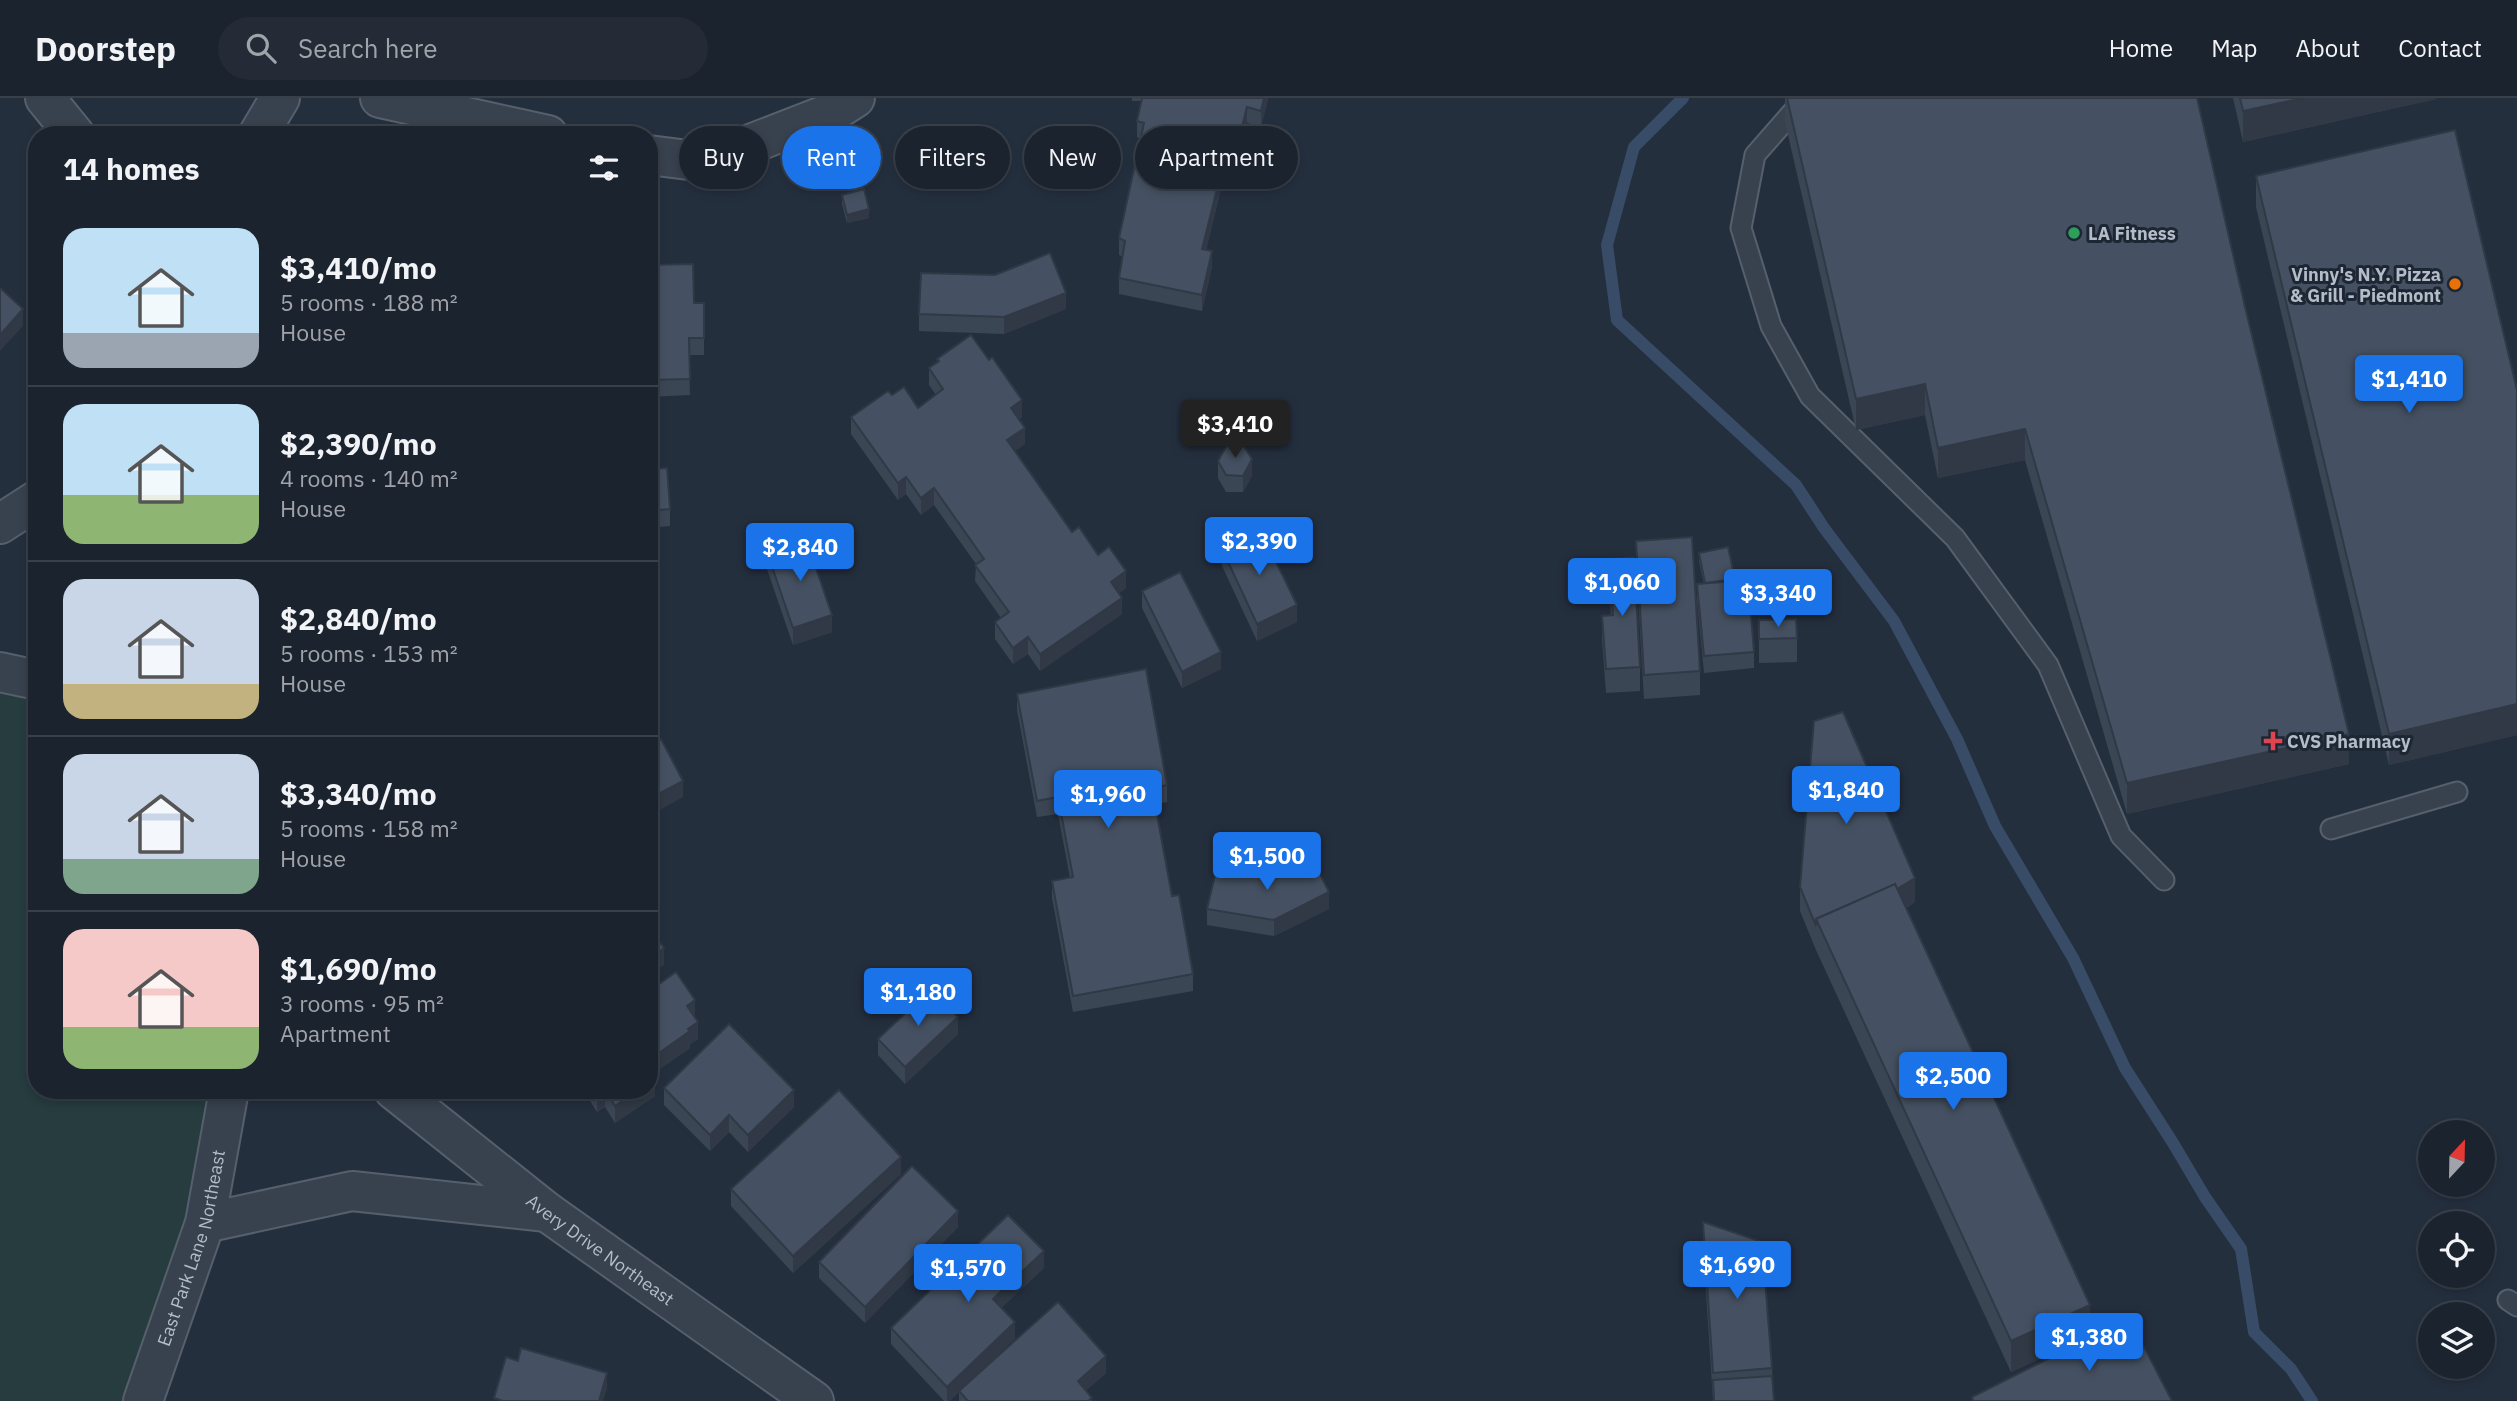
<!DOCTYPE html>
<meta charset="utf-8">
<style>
body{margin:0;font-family:"IBM Plex Sans",sans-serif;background:#242b36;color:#f1f3f6;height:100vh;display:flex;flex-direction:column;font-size:26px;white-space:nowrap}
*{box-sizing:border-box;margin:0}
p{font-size:23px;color:#a0a4aa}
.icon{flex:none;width:38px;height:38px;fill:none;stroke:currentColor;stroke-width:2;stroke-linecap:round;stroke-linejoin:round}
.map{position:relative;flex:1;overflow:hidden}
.drawer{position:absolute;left:28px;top:28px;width:630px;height:973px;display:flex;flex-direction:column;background:#1b232e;border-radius:28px;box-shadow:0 4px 10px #0003,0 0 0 2px #39404a}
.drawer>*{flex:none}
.guide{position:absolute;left:679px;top:28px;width:665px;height:63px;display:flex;gap:14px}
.needle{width:46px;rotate:22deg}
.buttons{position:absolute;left:2418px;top:1022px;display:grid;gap:14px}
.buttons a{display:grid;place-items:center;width:77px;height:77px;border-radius:50%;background:#1b232e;box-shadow:0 4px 10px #0003,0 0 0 2px #39404a;font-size:35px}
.price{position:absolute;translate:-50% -60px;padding:0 16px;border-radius:7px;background:#1a73e8;color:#fff;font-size:23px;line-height:46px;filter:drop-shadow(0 2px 4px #0008)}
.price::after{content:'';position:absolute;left:50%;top:42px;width:21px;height:16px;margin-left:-10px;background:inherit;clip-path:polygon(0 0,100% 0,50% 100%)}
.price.current{background:#222;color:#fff}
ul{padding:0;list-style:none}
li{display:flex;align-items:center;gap:21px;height:175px;padding:0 35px}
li+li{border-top:2px solid #39404a}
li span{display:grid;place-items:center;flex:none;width:196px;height:140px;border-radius:21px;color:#555}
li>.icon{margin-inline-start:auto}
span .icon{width:84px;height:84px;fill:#fffc;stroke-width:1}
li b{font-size:30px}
h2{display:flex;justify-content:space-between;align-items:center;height:84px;padding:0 35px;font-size:30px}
.tag{padding:0 24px;border-radius:32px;background:#1b232e;box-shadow:0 4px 10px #0003,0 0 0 2px #39404a;font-size:24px;line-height:63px}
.tag.current{background:#1a73e8;color:#fff}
header{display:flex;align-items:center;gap:42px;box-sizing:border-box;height:98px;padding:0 35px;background:#1b232e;border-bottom:2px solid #39404a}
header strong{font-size:33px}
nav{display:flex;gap:38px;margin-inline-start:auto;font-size:24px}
.search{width:490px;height:63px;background:#242b36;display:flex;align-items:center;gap:18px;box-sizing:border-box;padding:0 24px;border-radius:38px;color:#a0a4aa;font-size:26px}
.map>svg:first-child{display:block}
.green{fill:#263c3f}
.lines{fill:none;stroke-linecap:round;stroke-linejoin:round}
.stream{stroke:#394c67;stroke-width:12}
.lane-casing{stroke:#565f6c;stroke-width:23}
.street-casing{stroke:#565f6c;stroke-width:42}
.lane{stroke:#38414e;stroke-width:19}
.street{stroke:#38414e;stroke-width:38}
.wall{fill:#3b4654}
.shaded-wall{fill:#303945}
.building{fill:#455162;stroke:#303945;stroke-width:2}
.leisure-dot{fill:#2e9e5b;stroke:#1d2633;stroke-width:2.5}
.food-dot{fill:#e8710a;stroke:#1d2633;stroke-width:2.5}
.health-dot{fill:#e0444e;stroke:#1d2633;stroke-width:2.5}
.labels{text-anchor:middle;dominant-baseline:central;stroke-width:6;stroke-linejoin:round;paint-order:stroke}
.poi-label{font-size:18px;font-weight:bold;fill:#b4bcc9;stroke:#1d2633;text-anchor:start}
.street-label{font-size:18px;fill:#b4bcc9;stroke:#1d2633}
</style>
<header>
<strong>Doorstep</strong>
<div class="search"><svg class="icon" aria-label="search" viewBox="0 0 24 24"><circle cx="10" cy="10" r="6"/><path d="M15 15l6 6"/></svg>Search here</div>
<nav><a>Home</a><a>Map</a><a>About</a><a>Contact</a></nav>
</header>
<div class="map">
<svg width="2517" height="1303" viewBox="0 0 2517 1303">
<rect width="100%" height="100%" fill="#242f3e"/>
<polygon class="green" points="0,574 37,585 37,992 243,992 127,1303 0,1303"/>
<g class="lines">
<polyline class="stream" points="1683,0 1634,49 1607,147 1617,222 1796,387 1824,430 1894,523 1957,641 1995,728 2073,860 2125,970 2173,1045 2205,1099 2241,1151 2254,1234 2291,1271 2312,1303"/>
<g class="lane-casing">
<g id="lane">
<polyline points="1805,0 1755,57 1741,130 1771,228 1810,298 1955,440 2048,567 2121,738 2164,782"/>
<polyline points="2331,731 2457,694"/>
<polyline points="2508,1202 2517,1208"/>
</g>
</g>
<g class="street-casing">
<g id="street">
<polyline points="45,0 75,37"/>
<polyline points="380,0 548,37"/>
<polyline points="258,37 280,0"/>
<polyline points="649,57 704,64 833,14 855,0"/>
<polyline points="0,426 37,402"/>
<polyline points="0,574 37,582"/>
<path id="s1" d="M394 992 547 1114 814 1303"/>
<polyline points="205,1125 352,1093 547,1114"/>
<path id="s2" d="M143 1303 205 1125 229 992"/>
</g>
</g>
<use href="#lane" class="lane"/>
<use href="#street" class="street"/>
</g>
<g class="wall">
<polygon points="1132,0 1268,0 1261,29 1247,25 1233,81 1223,83 1206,152 1212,169 1202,213 1119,196 1119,180 1123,159 1119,157 1119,140 1141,41 1137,39 1137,23 1141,3 1132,3"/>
<polygon points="1785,0 2197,0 2349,666 2127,716 2025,362 1938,380 1925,317 1856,332 1785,24"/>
<polygon points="2233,0 2436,0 2436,1 2243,44"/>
<polygon points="2256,78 2517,292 2517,637 2389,667 2256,109"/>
<polygon points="842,97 869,120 847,125 842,106"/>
<polygon points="649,167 694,205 704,205 704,257 689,257 690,297 649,299"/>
<polygon points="1066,211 1004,236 919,233 919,216"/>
<polygon points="937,261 1022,319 1019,321 1025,346 1015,353 1072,434 1098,457 1126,490 1119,495 1122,516 1040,573 1028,556 1013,566 995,541 995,524 1001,520 975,483 976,466 934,407 921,417 906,396 898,402 851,336 851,319 892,297 918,310 936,297 929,287 929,270 937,265"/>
<polygon points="649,361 670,411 670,428 649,430"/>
<polygon points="1218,363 1252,378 1243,394 1226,394 1218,380"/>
<polygon points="1636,443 1700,573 1700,597 1644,601 1636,467"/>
<polygon points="1728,449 1735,483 1754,554 1754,570 1704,575 1697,503 1697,486 1704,486 1699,464 1699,455"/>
<polygon points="1222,451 1297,524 1257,543 1222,468"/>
<polygon points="767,454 832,534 793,547 767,471"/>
<polygon points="1609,461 1640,569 1640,593 1606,595 1602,542 1602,518 1611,518 1609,485"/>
<polygon points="1142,493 1221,571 1182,590 1142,510"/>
<polygon points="1759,522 1797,540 1797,564 1759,565"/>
<polygon points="1017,596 1167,687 1167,704 1155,706 1172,798 1193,876 1193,893 1073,914 1052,800 1052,783 1070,780 1058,716 1037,719 1017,612"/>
<polygon points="1800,789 1915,804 1906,810 2090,1238 2011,1274 1816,852 1800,813"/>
<polygon points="1207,811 1329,811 1274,838 1207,827"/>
<polygon points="658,887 695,919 698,941 690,946 690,950 652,976 655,998 615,1025 605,1009 597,1014 583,992 649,992"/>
<polygon points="958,936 905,986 878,957 878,941"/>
<polygon points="664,990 794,1009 748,1054 729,1034 710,1053 664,1007"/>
<polygon points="901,1076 793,1175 731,1108 731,1091"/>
<polygon points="1703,1124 1772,1270 1774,1303 1713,1303 1703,1148"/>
<polygon points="958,1129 865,1225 819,1180 819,1164"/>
<polygon points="1044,1170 1001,1210 1015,1240 978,1276 1106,1275 1086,1292 1092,1303 959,1303 959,1294 949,1303 944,1303 891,1246 891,1230"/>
</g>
<g class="shaded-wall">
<polygon points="1264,0 1268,0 1268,3 1261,29 1261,13"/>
<polygon points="2303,0 2436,0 2436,1 2243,44 2243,13"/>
<polygon points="1247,9 1247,25 1233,81 1223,83 1202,168 1202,151 1223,67"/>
<polygon points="869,111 869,120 847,125 847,117"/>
<polygon points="1212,153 1212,169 1202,213 1202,197"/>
<polygon points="1066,195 1066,211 1004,236 1004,219"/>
<polygon points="23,211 23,228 0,253 0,237"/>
<polygon points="1925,286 1925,317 1856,332 1856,301"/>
<polygon points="1022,302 1022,319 1011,327 1011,310"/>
<polygon points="1025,330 1025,346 1007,359 1007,342"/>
<polygon points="2025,331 2025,362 1938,380 1938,350"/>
<polygon points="1252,361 1252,378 1243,394 1243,378"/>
<polygon points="906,379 906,396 898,402 898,385"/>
<polygon points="934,390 934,407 921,417 921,400"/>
<polygon points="1126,473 1126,490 1111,501 1111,484"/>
<polygon points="1122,500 1122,516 1040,573 1040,556"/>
<polygon points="1297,507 1297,524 1257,543 1257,526"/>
<polygon points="832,517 832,534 793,547 793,530"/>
<polygon points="1028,539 1028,556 1013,566 1013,550"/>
<polygon points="1221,554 1221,571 1182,590 1182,574"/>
<polygon points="2517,606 2517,637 2389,667 2389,636"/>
<polygon points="2349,636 2349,666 2127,716 2127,685"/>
<polygon points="683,683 683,699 649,718 649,701"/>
<polygon points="1915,780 1915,804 1895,816 1818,827"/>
<polygon points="1329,794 1329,811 1274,838 1274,822"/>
<polygon points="664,850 664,867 649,878 649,861"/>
<polygon points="695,902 695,919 687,925 687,908"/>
<polygon points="958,919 958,936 905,986 905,969"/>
<polygon points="698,924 698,941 690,946 690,950 649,978 649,962"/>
<polygon points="655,981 655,998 615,1025 615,1008 638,992 649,992 649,985"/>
<polygon points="605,992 605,1009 597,1014 597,997"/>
<polygon points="794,992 794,1009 748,1054 748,1037"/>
<polygon points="729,1017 729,1034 710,1053 710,1037"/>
<polygon points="901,1059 901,1076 793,1175 793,1158"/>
<polygon points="958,1113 958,1129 865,1225 865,1209"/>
<polygon points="1044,1153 1044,1170 993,1218 993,1201"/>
<polygon points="2090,1207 2090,1238 2011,1274 2011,1243"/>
<polygon points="1015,1224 1015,1240 950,1303 947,1303 947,1289"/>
<polygon points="1106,1258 1106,1275 1078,1300 1078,1283"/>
<polygon points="607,1275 607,1291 603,1303 599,1303"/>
</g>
<g class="building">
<polygon points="1142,0 1264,0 1261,13 1247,9 1233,64 1223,67 1202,151 1212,153 1202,197 1119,180 1125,143 1119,140 1144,25 1137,23"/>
<polygon points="1787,0 2197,0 2246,213 2349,636 2127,685 2025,331 1938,350 1925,286 1856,301"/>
<polygon points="2240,0 2303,0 2243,13"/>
<polygon points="2455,32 2517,292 2517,606 2389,636 2256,78"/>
<polygon points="864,91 869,111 847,117 842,97"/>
<polygon points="1050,155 1066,195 1004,219 919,216 921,175 995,177"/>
<polygon points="693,166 694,205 704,205 704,240 689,240 690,281 649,282 649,167"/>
<polygon points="0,190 23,211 0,237"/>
<polygon points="971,237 989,262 992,259 1022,302 1011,310 1025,330 1007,342 1072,434 1079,429 1098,457 1109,449 1126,473 1111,484 1122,500 1040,556 1028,539 1013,550 995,524 1009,514 975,467 984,461 934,390 921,400 906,379 898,385 851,319 888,293 892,297 904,289 918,310 943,291 929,270 939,263 937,261"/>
<polygon points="1227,347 1243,347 1252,361 1243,378 1226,377 1218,363"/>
<polygon points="653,360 654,371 667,370 670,411 649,413 649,361"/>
<polygon points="1261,433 1297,507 1257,526 1222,451"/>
<polygon points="1692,439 1700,573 1644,577 1636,443"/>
<polygon points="806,441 832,517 793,530 767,454"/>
<polygon points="1728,449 1735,481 1705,485 1699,455"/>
<polygon points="1634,459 1640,569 1606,571 1602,518 1613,517 1609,461"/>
<polygon points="1180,474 1221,554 1182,574 1142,493"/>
<polygon points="1748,482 1754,554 1704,558 1697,486"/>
<polygon points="1796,521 1797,540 1759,541 1759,522"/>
<polygon points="1146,571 1167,687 1152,690 1172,798 1179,797 1193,876 1073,898 1052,783 1073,779 1058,699 1037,703 1017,596"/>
<polygon points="1843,614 1915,780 1897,791 1895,786 1816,821 1816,828 1800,789 1814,623"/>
<polygon points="661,641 683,683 649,701 649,648"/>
<polygon points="1311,758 1329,794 1274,822 1207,811 1216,773 1270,780"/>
<polygon points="1895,786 2090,1207 2011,1243 1816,821"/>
<polygon points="650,831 664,850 649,861 649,832"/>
<polygon points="676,874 695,902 687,908 698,924 688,931 690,933 649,962 649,885 654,882 658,887"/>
<polygon points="931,891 958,919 905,969 878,941"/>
<polygon points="729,926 794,992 748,1037 729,1017 710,1037 664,990"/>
<polygon points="649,972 655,981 649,985"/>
<polygon points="594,992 605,992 597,997"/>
<polygon points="605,992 638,992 615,1008"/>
<polygon points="839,992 901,1059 793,1158 731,1091"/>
<polygon points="912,1068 958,1113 865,1209 819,1164"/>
<polygon points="1008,1117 1044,1153 993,1201 1015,1224 947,1289 891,1230"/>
<polygon points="1703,1124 1762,1144 1772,1270 1713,1275"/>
<polygon points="1058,1204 1106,1258 1078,1283 1092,1300 1088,1303 968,1303 959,1293"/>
<polygon points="2129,1220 2172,1303 1973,1303 1972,1299"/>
<polygon points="521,1250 607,1275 599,1303 503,1303 494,1300 506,1259 518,1263"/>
<polygon points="1772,1278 1774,1303 1714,1303 1713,1282"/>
</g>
<circle class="leisure-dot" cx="2074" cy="135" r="7"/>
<circle class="food-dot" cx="2455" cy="186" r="7"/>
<path class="health-dot" d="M2269.5 632.5h7v7h7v7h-7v7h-7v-7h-7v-7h7z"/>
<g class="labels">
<g class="poi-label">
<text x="2088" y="135">LA Fitness</text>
<text x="2441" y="176" text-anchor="end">Vinny's N.Y. Pizza<tspan x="2441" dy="21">&amp; Grill - Piedmont</tspan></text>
<text x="2287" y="643">CVS Pharmacy</text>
</g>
<g class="street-label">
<text stroke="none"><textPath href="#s2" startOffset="161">East Park Lane Northeast</textPath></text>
<text stroke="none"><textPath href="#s1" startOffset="261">Avery Drive Northeast</textPath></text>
</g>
</g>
</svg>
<div class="buttons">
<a><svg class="needle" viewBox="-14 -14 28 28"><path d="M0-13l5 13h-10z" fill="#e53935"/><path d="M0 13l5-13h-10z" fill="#a0a4aa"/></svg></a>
<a><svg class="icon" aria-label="locate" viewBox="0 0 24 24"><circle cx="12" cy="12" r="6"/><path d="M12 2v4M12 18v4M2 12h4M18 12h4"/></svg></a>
<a><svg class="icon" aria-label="layers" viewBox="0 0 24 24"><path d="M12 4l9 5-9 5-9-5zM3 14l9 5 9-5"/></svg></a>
</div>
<b class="price" style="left:2409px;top:317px">$1,410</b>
<b class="price current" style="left:1235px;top:362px">$3,410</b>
<b class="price" style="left:1259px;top:479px">$2,390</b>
<b class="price" style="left:800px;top:485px">$2,840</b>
<b class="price" style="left:1622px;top:520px">$1,060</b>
<b class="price" style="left:1778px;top:531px">$3,340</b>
<b class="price" style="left:1846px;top:728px">$1,840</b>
<b class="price" style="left:1108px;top:732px">$1,960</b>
<b class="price" style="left:1267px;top:794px">$1,500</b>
<b class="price" style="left:918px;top:930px">$1,180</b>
<b class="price" style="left:1953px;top:1014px">$2,500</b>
<b class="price" style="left:1737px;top:1203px">$1,690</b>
<b class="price" style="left:968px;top:1206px">$1,570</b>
<b class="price" style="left:2089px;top:1275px">$1,380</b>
<div class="guide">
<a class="tag">Buy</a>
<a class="tag current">Rent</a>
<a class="tag">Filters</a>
<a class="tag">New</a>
<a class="tag">Apartment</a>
</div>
<section class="drawer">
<h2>14 homes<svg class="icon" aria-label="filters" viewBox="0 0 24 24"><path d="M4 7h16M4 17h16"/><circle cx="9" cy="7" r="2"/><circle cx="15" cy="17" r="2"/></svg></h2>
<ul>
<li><span style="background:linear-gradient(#bfe0f5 75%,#9aa5b1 0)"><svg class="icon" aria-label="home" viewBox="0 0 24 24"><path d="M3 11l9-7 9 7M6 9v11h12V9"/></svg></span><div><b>$3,410/mo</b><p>5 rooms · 188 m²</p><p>House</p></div></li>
<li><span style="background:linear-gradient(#bfe0f5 65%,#8fb573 0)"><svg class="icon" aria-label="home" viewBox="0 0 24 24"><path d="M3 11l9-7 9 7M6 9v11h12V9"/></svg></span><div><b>$2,390/mo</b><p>4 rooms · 140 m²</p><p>House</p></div></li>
<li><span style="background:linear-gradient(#c9d6e8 75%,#c2b280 0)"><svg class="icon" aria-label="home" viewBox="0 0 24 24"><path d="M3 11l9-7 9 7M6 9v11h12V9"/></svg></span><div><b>$2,840/mo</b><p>5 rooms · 153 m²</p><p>House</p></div></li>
<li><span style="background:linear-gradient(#c9d6e8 75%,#7fa58c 0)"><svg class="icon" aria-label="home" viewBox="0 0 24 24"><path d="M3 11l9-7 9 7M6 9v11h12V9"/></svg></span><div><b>$3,340/mo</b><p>5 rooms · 158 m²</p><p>House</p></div></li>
<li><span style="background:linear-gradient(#f6c9c9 70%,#8fb573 0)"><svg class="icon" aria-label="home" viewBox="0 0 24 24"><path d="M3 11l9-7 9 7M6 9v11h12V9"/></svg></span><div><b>$1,690/mo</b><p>3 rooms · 95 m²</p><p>Apartment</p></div></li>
</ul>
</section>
</div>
